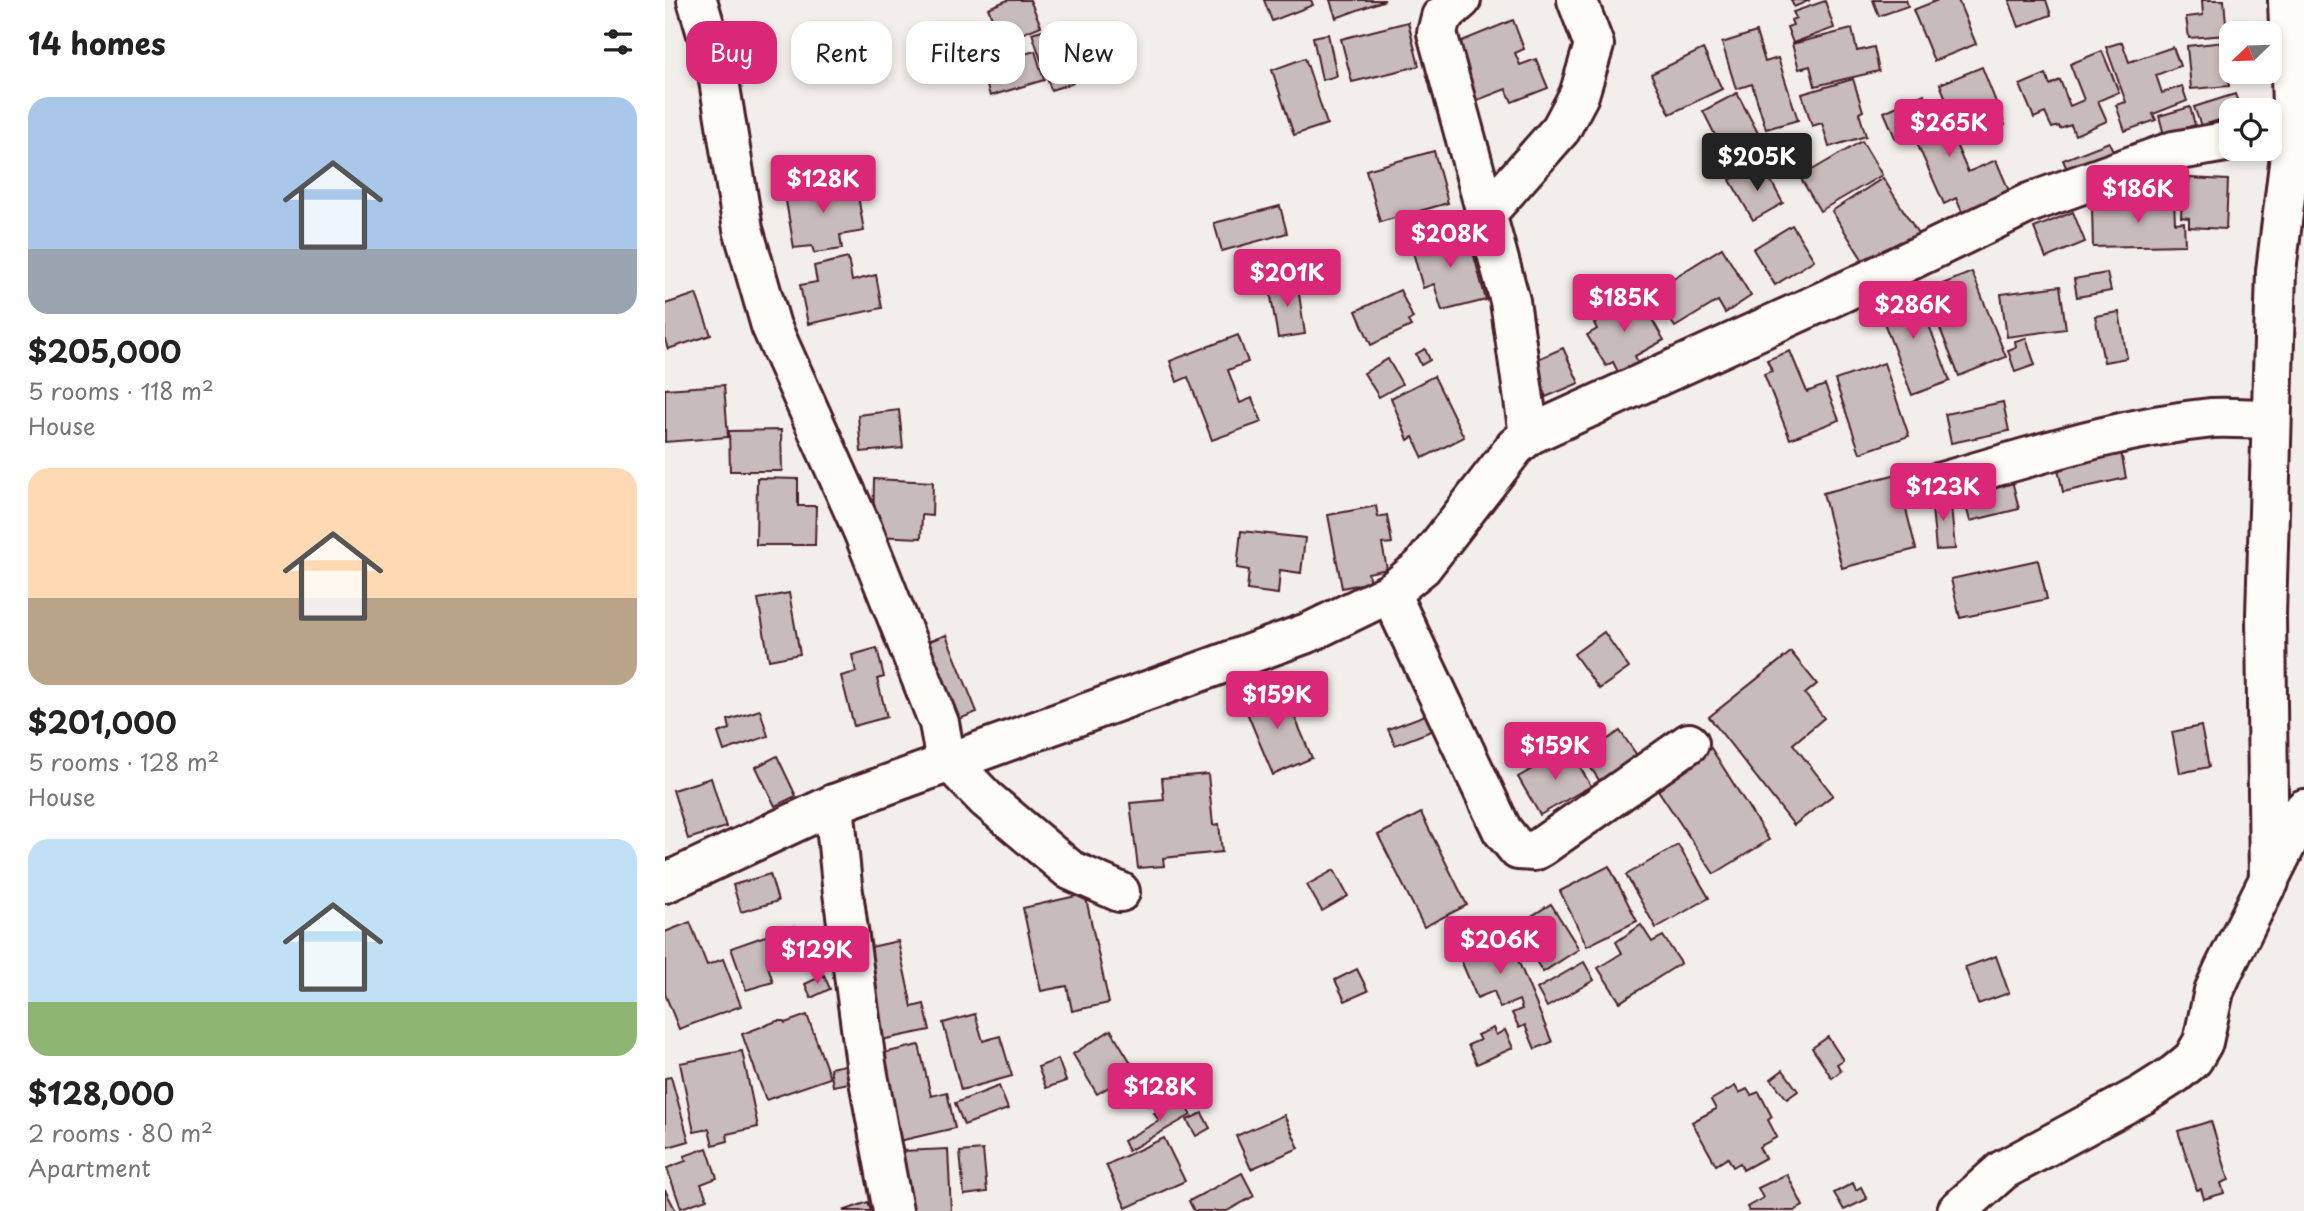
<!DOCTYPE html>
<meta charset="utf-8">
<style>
body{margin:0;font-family:"Playpen Sans",sans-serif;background:#f6f6f6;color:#222;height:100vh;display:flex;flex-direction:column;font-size:26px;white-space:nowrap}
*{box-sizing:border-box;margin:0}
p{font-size:23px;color:#767676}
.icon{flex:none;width:38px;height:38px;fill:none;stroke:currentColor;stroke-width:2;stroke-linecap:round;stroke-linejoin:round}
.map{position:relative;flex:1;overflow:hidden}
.details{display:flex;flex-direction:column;background:#fff;width:665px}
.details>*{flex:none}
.top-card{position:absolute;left:21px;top:21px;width:665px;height:63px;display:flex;gap:14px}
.needle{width:46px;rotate:247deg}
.buttons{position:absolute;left:1554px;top:21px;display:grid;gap:14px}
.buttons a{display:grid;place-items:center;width:63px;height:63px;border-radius:14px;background:#fff;box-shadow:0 4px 10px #0003;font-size:35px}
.price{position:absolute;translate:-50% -60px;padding:0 16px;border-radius:7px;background:#db2777;color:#fff;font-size:23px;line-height:46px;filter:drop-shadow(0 2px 4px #0008)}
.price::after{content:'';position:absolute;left:50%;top:42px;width:21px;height:16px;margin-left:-10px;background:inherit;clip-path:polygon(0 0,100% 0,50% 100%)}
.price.active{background:#222;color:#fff}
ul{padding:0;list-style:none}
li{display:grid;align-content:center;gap:14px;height:371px;padding:0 28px}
li span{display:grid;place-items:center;height:217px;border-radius:21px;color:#555}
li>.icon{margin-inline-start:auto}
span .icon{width:126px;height:126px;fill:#fffc;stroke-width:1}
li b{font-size:30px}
h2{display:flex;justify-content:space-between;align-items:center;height:84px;padding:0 28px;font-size:30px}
.tag{padding:0 24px;border-radius:21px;background:#fff;box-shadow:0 4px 10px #0003;font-size:24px;line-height:63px}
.tag.active{background:#db2777;color:#fff}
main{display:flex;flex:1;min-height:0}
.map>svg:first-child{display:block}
.building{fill:#c8bbbb;stroke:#4a1f2b;stroke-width:2}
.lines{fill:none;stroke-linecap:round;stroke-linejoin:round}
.minor-casing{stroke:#4a1f2b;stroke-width:44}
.minor{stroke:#fdfcf7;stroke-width:38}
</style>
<main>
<section class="details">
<h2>14 homes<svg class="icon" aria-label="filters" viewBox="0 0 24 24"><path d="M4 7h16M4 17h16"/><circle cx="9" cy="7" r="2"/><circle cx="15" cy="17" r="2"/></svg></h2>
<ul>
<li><span style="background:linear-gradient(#a9c7e8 70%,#9aa5b1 0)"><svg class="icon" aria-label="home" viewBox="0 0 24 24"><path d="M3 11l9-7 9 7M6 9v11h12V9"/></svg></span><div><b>$205,000</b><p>5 rooms · 118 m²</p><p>House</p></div></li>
<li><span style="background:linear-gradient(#ffd9b3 60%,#b9a48a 0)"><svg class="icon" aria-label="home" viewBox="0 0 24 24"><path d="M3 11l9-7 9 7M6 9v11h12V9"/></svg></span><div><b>$201,000</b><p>5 rooms · 128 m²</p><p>House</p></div></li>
<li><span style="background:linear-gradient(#bfe0f5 75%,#8fb573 0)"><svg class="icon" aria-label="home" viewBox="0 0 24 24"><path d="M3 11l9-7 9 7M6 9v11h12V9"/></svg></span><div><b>$128,000</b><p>2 rooms · 80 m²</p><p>Apartment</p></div></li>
</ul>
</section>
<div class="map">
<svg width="1639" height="1211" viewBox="0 0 1639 1211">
<rect width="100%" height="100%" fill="#f2efeb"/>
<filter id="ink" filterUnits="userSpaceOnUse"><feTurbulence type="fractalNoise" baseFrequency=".0143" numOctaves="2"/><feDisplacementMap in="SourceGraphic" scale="14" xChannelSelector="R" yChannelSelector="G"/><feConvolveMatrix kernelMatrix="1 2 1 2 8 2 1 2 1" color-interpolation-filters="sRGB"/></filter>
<g filter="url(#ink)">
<g class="building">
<polygon points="343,0 365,0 376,26 337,42 323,8"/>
<polygon points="599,0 646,0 648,5 607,21"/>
<polygon points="665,0 720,0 671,18"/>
<polygon points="1126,0 1145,0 1129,7"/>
<polygon points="1208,0 1241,0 1243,6 1214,16"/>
<polygon points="1273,0 1293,0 1311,44 1269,61 1248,10"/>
<polygon points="1344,0 1381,0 1386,15 1354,27"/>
<polygon points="1537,0 1559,0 1562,35 1524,38 1521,17 1538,15"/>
<polygon points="1160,1 1169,28 1128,43 1122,27 1128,25 1126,20 1131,18 1128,12"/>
<polygon points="848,20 859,49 850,53 855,65 871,59 883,88 847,102 841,89 810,101 787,45"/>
<polygon points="743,22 754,66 687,82 676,39"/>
<polygon points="390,26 408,83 386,90 367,33"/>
<polygon points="1187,29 1192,51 1209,47 1214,71 1150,86 1145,66 1134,69 1127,44"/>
<polygon points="1091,32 1100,62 1113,58 1133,120 1101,129 1087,84 1071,89 1057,43"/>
<polygon points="663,34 672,76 657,80 648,37"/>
<polygon points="1457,42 1464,62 1508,47 1515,66 1491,75 1497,93 1517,86 1522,101 1488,114 1491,120 1460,131 1451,105 1461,102 1441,47"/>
<polygon points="1560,42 1564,86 1526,89 1522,46"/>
<polygon points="1038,49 1057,89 1005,114 986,74"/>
<polygon points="370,51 379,80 325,96 316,66"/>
<polygon points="1437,51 1454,92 1433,101 1442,121 1410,135 1406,125 1395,129 1394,126 1387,128 1380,113 1369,118 1355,85 1381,74 1385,85 1395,80 1405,106 1419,100 1405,64"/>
<polygon points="640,58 662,124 629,135 607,70"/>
<polygon points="1317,67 1340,125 1298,142 1275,84"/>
<polygon points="1188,79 1198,111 1194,113 1201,136 1164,147 1157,123 1147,126 1137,94"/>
<polygon points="1072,93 1093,133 1058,151 1038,111"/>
<polygon points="1259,94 1263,105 1272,101 1303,172 1331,160 1348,200 1301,221 1291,198 1279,204 1247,132 1231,140 1219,112"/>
<polygon points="1570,94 1576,110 1566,110 1566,116 1536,126 1529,107"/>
<polygon points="1525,107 1530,125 1499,135 1494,116"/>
<polygon points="1197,141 1217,175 1155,211 1135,177"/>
<polygon points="1444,142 1452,160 1406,179 1398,160"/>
<polygon points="769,151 783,203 715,222 701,170"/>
<polygon points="1086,168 1090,176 1100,170 1118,203 1088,220 1065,180"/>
<polygon points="172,175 175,193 192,190 199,231 175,235 177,249 149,253 147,246 129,248 120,195 137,193 135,181"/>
<polygon points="1218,178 1254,235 1202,267 1167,211"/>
<polygon points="1524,178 1563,180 1561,229 1524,227 1524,218 1516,217 1517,196 1523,197"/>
<polygon points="1509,199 1510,223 1519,222 1520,245 1428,247 1427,207 1478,207 1477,200"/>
<polygon points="615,206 622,233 557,251 549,223"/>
<polygon points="1408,212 1420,242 1381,258 1369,228"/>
<polygon points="1127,225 1149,260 1110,285 1088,249"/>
<polygon points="802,230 821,300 777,311 769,284 758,288 746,245"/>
<polygon points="1057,248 1086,296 1060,313 1053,301 1010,327 999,310 1006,306 994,287"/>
<polygon points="183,258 187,281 211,275 217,308 143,324 135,285 152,282 149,266"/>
<polygon points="1307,272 1341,357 1294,376 1260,291"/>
<polygon points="1442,273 1446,291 1412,297 1409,279"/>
<polygon points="632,281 640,334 613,338 604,285"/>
<polygon points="1395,286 1401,329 1342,337 1336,294"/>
<polygon points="1250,288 1285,381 1247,395 1211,302"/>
<polygon points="735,290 748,318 743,321 746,326 706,345 691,311"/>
<polygon points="31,294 46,335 3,349 0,340 0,304"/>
<polygon points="973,295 999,340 970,356 973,363 954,374 948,362 941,366 922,335 932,329 929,323 934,321 930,316 949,304 951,308"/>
<polygon points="1454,312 1462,358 1439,362 1430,316"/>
<polygon points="573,335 583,362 563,370 575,403 587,398 597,422 547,440 523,377 512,382 505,361"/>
<polygon points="1361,338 1370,365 1350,372 1343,350 1351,347 1350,341"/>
<polygon points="898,348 914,383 881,397 866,362"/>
<polygon points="760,349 765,360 756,365 751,354"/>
<polygon points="1125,351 1142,392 1160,385 1174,420 1125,439 1099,374 1107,371 1102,360"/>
<polygon points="723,359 737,384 714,397 699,373"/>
<polygon points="1219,363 1244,436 1195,453 1170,380"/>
<polygon points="769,376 799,437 758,458 748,437 743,440 726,398"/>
<polygon points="59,385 63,437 0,442 0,389"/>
<polygon points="1338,402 1344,431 1286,443 1280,414"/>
<polygon points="234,410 238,448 196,452 193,415"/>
<polygon points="116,430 117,471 65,471 64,431"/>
<polygon points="1454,441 1461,478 1398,492 1390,455"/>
<polygon points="1345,472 1354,509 1305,521 1295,484"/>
<polygon points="1232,474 1251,549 1177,568 1158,493"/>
<polygon points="92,478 133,479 133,506 151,506 150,545 91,545"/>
<polygon points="209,479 268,482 267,516 257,515 256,538 208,536"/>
<polygon points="1285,495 1290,549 1271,550 1266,497"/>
<polygon points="711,506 713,517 722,515 727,543 717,544 722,569 703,573 705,582 677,588 663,515"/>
<polygon points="576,531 640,538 636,573 615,570 613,594 582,590 584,570 572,568"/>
<polygon points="1373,560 1382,599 1295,618 1286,579"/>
<polygon points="124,593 135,654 104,660 93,599"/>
<polygon points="939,632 964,668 934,689 909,654"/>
<polygon points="281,635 312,712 292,720 262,642"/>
<polygon points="212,648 219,677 212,679 222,717 189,726 176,676 191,672 187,655"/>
<polygon points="1126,652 1152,684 1140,694 1159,718 1128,744 1168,795 1129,825 1044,717"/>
<polygon points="617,687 647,758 608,775 578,703"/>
<polygon points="95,710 103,736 59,751 53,733 65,729 63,720"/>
<polygon points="763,714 769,730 730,745 723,729"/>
<polygon points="1536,726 1544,767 1515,773 1507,732"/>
<polygon points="955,731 974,758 936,783 918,756"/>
<polygon points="904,748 926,786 875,815 853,777"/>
<polygon points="1046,748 1104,840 1049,874 989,784"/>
<polygon points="112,756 131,796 110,806 91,767"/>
<polygon points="543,774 548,825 554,824 557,852 498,858 499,866 473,868 465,803 499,800 497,778"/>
<polygon points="46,778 61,827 23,839 8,790"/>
<polygon points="756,813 802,905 759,927 713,835"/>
<polygon points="1013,845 1044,898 991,928 961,875"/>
<polygon points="944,866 972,921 922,946 895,891"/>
<polygon points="669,870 683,896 657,911 642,885"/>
<polygon points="105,874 113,901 76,912 68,885"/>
<polygon points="420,894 444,1003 407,1011 402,986 376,991 358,908"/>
<polygon points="886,904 914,949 878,972 849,927"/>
<polygon points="831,918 846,955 850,953 887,1042 870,1049 860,1025 854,1028 847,1013 857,1009 854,1000 835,1008 829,991 812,998 786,937"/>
<polygon points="25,922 42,965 58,959 76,1006 14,1029 0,994 0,932"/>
<polygon points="976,925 987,942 998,936 1016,963 955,1002 933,968 957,953 951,942"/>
<polygon points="129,926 139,954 103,966 108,982 81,990 66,948"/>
<polygon points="233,941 247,1007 259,1004 265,1030 216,1040 197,949"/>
<polygon points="1331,956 1344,993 1313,1004 1300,967"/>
<polygon points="919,962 929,980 882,1007 872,989"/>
<polygon points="692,969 703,991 680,1001 670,980"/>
<polygon points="159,975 165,989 146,998 140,984"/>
<polygon points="310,1014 318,1041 335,1036 347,1076 296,1090 278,1023"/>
<polygon points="142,1015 165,1078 101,1100 77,1034 112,1021 119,1021 120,1023"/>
<polygon points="828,1028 831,1035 840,1030 848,1048 812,1064 803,1045 815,1040 812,1035"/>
<polygon points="446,1030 471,1071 432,1094 408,1054"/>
<polygon points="1163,1037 1178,1060 1172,1064 1176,1071 1167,1078 1147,1048"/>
<polygon points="254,1045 266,1096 282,1092 290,1128 234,1141 214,1054"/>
<polygon points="77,1051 93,1127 62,1134 63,1141 48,1145 44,1129 29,1132 15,1063"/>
<polygon points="393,1059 401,1081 381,1088 373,1067"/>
<polygon points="185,1064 189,1082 168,1086 165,1068"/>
<polygon points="500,1070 511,1092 483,1106 472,1085"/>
<polygon points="1118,1070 1133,1091 1122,1099 1106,1079"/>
<polygon points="6,1077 24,1141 0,1148 0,1078"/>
<polygon points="334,1086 343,1109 299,1125 290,1103"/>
<polygon points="1070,1086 1074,1093 1082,1089 1086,1095 1094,1092 1107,1117 1103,1120 1112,1137 1094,1147 1100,1158 1078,1170 1075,1163 1068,1167 1063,1158 1051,1165 1027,1122 1051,1109 1046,1100"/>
<polygon points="516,1098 526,1115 463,1151 458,1141 494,1121 489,1113"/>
<polygon points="537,1113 545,1128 531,1136 522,1120"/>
<polygon points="619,1115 634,1148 586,1169 571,1136"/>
<polygon points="1546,1121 1564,1180 1556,1183 1559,1193 1539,1199 1536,1189 1532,1190 1513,1131"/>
<polygon points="499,1138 520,1181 461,1208 441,1165"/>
<polygon points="42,1148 52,1178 36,1184 42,1199 16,1208 2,1168 21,1161 19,1156"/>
<polygon points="283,1149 286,1211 239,1211 236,1151"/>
<polygon points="318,1150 322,1192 299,1195 295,1152"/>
<polygon points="577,1173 589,1196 562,1211 529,1211 524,1201"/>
<polygon points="1122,1174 1138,1206 1129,1211 1084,1211 1082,1207 1098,1198 1093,1188"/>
<polygon points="1188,1183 1191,1190 1196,1187 1202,1199 1179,1210 1169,1193"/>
<polygon points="0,1190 11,1211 0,1211"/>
<polygon points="203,1202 206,1211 178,1211"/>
</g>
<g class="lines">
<g class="minor-casing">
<g id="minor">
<polyline points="32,0 52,68 78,229 106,326 198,531 274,723 278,745 286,763 321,799 405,870 455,892"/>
<polyline points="796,0 776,17 772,33 845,301 864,435"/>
<polyline points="822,213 896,129 914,95 929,45 912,0"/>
<path d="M1259 487C1354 461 1447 428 1547 418 1566 417 1587 419 1606 419"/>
<polyline points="725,593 837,830 853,850 869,851 876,847 1024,743"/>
<polyline points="169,804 177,885 201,1064 228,1211"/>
<polyline points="1604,882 1601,615 1611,271 1628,131 1623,0"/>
<polyline points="0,883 169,804 645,632 725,593 757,567 850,447 864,435 1198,283 1364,203 1509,151 1566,141"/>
<polyline points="1292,1211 1338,1170 1477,1095 1510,1074 1528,1059 1538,1042 1549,991 1559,969 1639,809"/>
</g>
</g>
<use href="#minor" class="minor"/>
</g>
</g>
</svg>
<div class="buttons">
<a><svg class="needle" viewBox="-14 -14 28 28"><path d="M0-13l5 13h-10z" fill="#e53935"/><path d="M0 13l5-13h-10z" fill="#767676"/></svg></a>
<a><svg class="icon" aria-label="locate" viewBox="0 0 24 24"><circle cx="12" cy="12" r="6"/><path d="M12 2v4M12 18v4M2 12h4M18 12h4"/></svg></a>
</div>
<b class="price" style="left:1284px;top:159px">$265K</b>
<b class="price active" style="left:1092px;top:193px">$205K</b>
<b class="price" style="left:158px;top:215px">$128K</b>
<b class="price" style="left:1473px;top:225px">$186K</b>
<b class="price" style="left:785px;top:270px">$208K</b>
<b class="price" style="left:622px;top:309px">$201K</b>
<b class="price" style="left:959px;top:334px">$185K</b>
<b class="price" style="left:1248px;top:341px">$286K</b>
<b class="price" style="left:1278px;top:523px">$123K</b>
<b class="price" style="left:612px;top:731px">$159K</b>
<b class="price" style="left:890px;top:782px">$159K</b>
<b class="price" style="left:835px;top:976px">$206K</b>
<b class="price" style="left:152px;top:986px">$129K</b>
<b class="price" style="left:495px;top:1123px">$128K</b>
<div class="top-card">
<a class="tag active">Buy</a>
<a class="tag">Rent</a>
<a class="tag">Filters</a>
<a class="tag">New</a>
</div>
</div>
</main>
